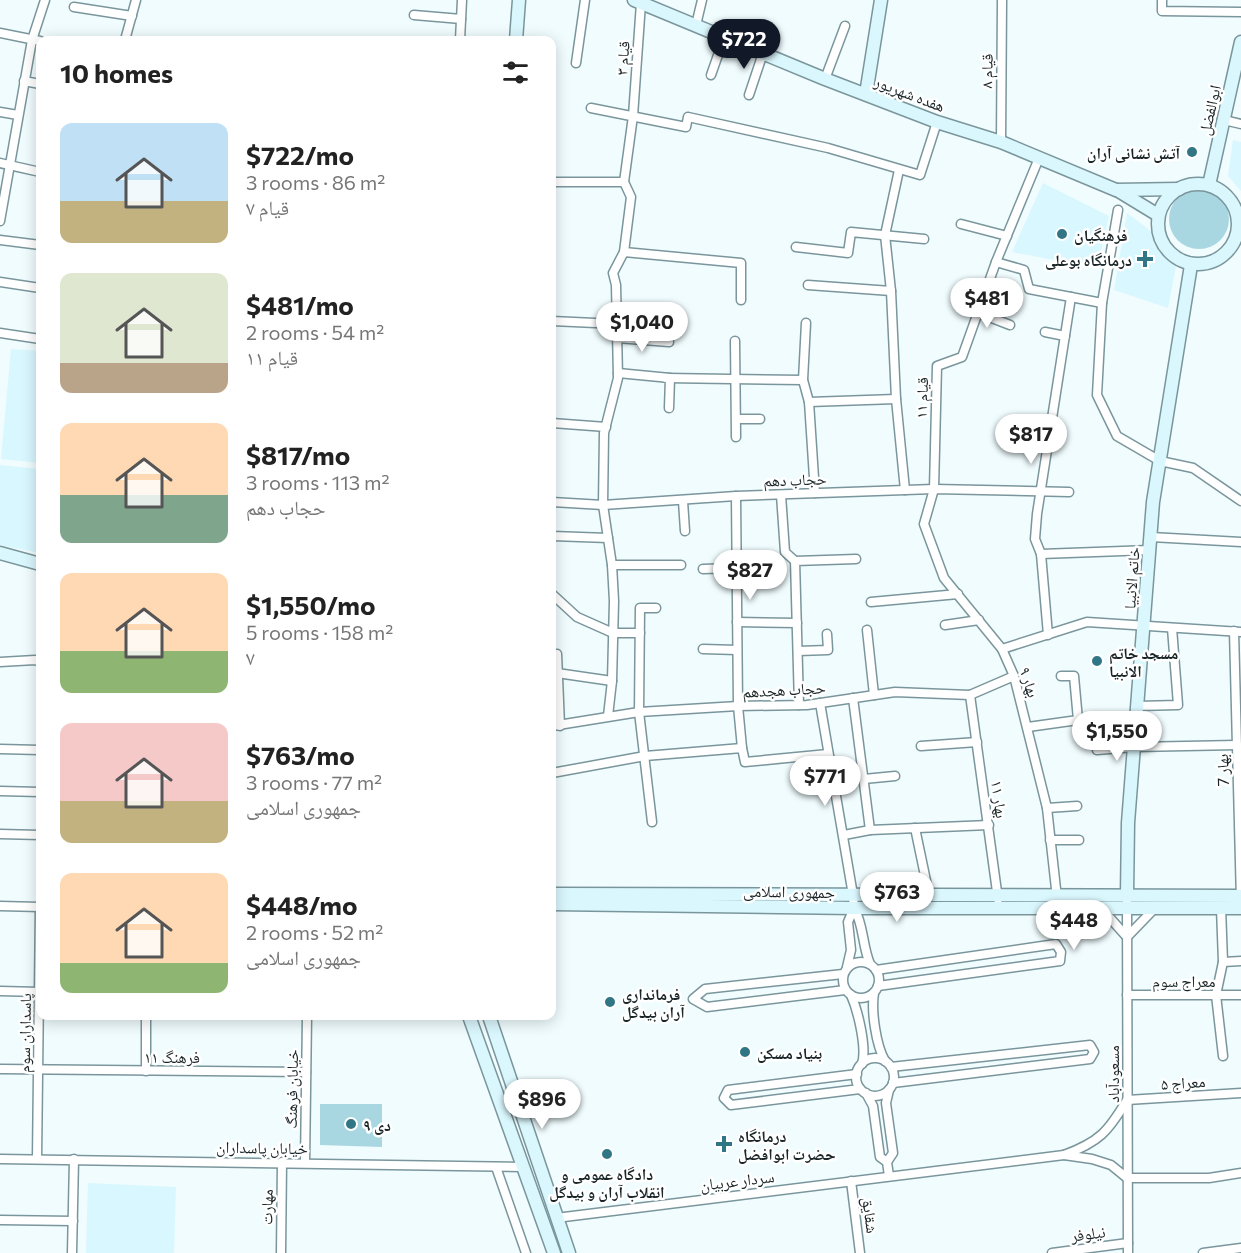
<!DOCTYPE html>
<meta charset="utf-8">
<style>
body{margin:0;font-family:Commissioner,"Noto Naskh Arabic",sans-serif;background:#f6f6f6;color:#222;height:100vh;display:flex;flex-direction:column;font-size:22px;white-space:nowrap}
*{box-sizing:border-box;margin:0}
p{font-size:20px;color:#767676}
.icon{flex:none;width:33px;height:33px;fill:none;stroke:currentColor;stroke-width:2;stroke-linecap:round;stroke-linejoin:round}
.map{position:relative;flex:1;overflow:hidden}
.drawer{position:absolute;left:36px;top:36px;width:520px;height:984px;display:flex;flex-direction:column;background:#fff;border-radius:12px;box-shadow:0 3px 15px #0003}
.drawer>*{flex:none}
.price{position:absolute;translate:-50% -51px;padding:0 14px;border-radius:21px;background:#fff;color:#222;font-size:20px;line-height:39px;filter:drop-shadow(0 2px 3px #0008)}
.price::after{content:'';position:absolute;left:50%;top:36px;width:18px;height:14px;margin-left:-9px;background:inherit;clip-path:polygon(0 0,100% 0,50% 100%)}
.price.current{background:#111827;color:#fff}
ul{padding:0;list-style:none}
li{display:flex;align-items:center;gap:18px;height:150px;padding:0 24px}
li span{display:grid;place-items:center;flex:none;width:168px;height:120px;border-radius:12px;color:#555}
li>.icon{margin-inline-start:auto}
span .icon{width:72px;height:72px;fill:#fffc;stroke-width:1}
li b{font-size:26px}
h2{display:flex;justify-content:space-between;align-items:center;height:72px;padding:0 24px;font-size:26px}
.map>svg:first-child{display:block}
.built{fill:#d9f7ff}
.green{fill:#a8d6e1}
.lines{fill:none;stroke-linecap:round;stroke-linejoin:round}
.street-casing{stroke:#7a969c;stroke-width:11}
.secondary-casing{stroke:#7a969c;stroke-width:15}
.street{stroke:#fff;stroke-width:8}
.secondary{stroke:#daf7fd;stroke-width:12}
.poi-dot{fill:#317685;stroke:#fff;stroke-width:2}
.labels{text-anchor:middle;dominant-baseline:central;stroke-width:5;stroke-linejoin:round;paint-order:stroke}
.street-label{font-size:16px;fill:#1a2528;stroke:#fff}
.poi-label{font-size:16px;font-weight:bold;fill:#1a2528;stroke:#fff;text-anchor:start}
</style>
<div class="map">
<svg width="1241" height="1253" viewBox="0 0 1241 1253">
<rect width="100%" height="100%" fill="#f0fcfe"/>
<g class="built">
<polygon points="1233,140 1241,142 1241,191 1228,176"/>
<polygon points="1043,183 1109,216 1097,268 1012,252"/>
<polygon points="1127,213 1152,232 1176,266 1168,308 1114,290"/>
<polygon points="11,349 40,351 40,463 1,459"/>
<polygon points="0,465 40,469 40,553 0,545"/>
<polygon points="88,1183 176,1187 174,1253 86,1253"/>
</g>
<g class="green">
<circle cx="1199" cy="219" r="30"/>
<polygon points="320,1104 382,1104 382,1147 320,1145"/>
</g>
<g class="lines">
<g class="street-casing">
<g id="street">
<polyline points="1162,0 1162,11 1241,12"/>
<polyline points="74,7 132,16"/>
<polyline points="414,15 461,19"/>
<polyline points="696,25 702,0"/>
<polyline points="0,33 40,41"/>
<polyline points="125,40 136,0"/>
<polyline points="460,40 462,0"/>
<polyline points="576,63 585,0"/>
<polyline points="711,75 724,38"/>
<polyline points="825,79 845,26"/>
<polyline points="24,81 40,84"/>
<polyline points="749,95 763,53"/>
<polyline points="591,108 686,127 688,117 828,148 920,175 937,122"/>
<polyline points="0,112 18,115"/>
<polyline points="1224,120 1241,124"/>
<polyline points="1001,142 1002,0"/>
<polyline points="1039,158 996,262 962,357 937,366 934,489 924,524 944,578 1002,649 1014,676 1047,808 1057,898"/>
<polyline points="0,163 40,172"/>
<polyline points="899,170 885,235 891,291 896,399 905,490"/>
<polyline points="552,182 624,182"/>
<polyline points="1118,210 1102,303 1097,395 1117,436 1160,461 1193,468 1241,501"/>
<polyline points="0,221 32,40 45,0"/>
<polyline points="961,224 1007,236"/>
<polyline points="0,240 40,245"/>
<polyline points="796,247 848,253 851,232 924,239"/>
<polyline points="624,252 741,263 741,300"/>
<polyline points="996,262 1024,270 1029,289 1102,303"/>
<polyline points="0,282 40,288"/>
<polyline points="808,285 891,291"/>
<polyline points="979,313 1010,325"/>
<polyline points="552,321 617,324"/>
<polyline points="806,323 803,380 809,402 815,493"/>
<polyline points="1045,332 1065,336"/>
<polyline points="0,333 40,339"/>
<polyline points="617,338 669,342"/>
<polyline points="735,341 736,437"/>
<polyline points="618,373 670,378 669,408"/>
<polyline points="666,378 803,380"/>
<polyline points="809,402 896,399"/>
<polyline points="737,419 760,419"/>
<polyline points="552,423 606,427"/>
<polyline points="781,495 785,552 795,561"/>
<polyline points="736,496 738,706 742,748"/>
<polyline points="683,501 685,531"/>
<polyline points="552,502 603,505 736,496 934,489 1069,492"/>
<polyline points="552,536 608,538"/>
<polyline points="1151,537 1241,542"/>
<polyline points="1041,554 1150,550"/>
<polyline points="612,565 681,565"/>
<polyline points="703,569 736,568"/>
<polyline points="552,594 577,617 613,633 640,633"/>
<polyline points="871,602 958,594"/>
<polyline points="737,622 797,623"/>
<polyline points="945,625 979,620"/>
<polyline points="867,630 874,695"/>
<polyline points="1234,631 1241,901"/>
<polyline points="1048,635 1041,554 1035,539 1037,514 1071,297"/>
<polyline points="703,649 737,650"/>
<polyline points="1002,649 1087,622 1241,632"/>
<polyline points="798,651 828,650 827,634"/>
<polyline points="557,654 560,726"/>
<polyline points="0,662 35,660 40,662"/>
<polyline points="557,673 612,681"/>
<polyline points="970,695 998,899"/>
<polyline points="853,698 870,830"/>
<polyline points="820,703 853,895 854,908 848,922 851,950 847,967"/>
<polyline points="799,705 795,561 856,559"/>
<polyline points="1137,706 1178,705 1172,628"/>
<polyline points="608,716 612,681 614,601 612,565 603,505 604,433 618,378 616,285 613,273 624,252 631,197 624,182 633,116 641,3"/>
<polyline points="552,726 639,712 738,706 807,705 895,692 970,695 1014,676"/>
<polyline points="1028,727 1078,720 1074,676 1061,676"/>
<polyline points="921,746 977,742"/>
<polyline points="0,749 40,750"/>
<polyline points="1097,750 1134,747 1237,745"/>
<polyline points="552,773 645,756 742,748 745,762 828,754"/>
<polyline points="864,779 895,776"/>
<polyline points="0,791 40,792"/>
<polyline points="1047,808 1077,806"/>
<polyline points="652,822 639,712 640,608 656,608"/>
<polyline points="915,828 929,895"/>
<polyline points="0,834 40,835"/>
<polyline points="844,835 870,830 989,825"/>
<polyline points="1050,840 1079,840"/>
<polyline points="1127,902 1128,1253"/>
<polyline points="0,906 40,907"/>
<path d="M854 908C864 925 862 945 870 964"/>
<polyline points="1101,908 1127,937 1155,908"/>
<polyline points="1221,908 1223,962 1216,995 1223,1056"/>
<circle cx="861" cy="980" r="18"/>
<polyline points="1223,962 1241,961"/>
<polyline points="876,970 1056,944 1061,952 1060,961 878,986"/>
<polyline points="843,974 705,989 693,999 707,1007 845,990"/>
<polyline points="0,991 40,992"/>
<path d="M874 993C871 1011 876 1045 885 1061"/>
<path d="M851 995C858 1011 867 1048 862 1064"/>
<polyline points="1127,995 1241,995"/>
<circle cx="875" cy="1077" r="19"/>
<polyline points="891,1067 1090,1045 1094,1052 1090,1059 893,1083"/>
<polyline points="0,1069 306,1072"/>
<polyline points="146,1071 146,1016"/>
<polyline points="857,1074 728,1090 724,1098 731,1105 860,1089"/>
<polyline points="866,1093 873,1106 880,1157 887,1162 889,1176"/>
<path d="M1241 1093 1127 1100C1108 1132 1099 1142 1064 1155L1092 1159 1111 1165 1127 1178H1209L1241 1173"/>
<polyline points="0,1159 523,1167"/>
<polyline points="37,1159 40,907"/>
<polyline points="887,1162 893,1153 886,1103 889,1090"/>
<polyline points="305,1163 307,1016"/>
<polyline points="496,1167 526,1253"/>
<polyline points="851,1181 860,1253"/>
<polyline points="556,1218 1064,1155"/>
<polyline points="0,1220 73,1221"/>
<polyline points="72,1253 74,1159"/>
<polyline points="281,1253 282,1162"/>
<polyline points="1052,1253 1128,1243"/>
<polyline points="1203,1253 1241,1248"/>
</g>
</g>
<g class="secondary-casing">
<g id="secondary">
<polyline points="634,0 825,79 937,122 1001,142 1116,190 1179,189"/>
<polyline points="516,40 519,0"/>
<polyline points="866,94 881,0"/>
<circle cx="1198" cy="224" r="40"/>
<polyline points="1209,185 1241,42"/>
<polyline points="1117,190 1158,215"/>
<polyline points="0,553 40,564"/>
<polyline points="552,894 1241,896"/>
<polyline points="1127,895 1128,823 1153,502 1191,265"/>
<polyline points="552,904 854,908 1241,908"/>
<polyline points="469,1016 554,1253"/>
<polyline points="489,1016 569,1253"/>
</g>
</g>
<use href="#street" class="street"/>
<use href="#secondary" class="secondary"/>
</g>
<g class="poi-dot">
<circle cx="1192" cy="152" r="6"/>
<circle cx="1062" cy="234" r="6"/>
<path d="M1142 250h6v6h6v6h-6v6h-6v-6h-6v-6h6z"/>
<circle cx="1097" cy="661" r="6"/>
<circle cx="610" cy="1002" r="6"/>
<circle cx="745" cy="1052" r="6"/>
<circle cx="351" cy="1124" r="6"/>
<path d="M721 1135h6v6h6v6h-6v6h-6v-6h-6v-6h6z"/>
<circle cx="607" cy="1154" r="6"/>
</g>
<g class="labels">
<g class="street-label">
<text transform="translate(622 58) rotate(-86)">قیام ۳</text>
<text transform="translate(986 71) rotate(-89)">قیام ۸</text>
<text transform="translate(910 93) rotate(21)">هفده شهریور</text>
<text transform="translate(1209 110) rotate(-77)">ابوالفضل</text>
<text transform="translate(921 398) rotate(-88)">قیام ۱۱</text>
<text transform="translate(795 479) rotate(-2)">حجاب دهم</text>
<text transform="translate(1131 578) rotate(-86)">خاتم الانبیا</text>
<text transform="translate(1030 682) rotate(72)">بهار ۹</text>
<text transform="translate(784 689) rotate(-3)">حجاب هجدهم</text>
<text transform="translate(1222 770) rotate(-92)">بهار 7</text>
<text transform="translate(1000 799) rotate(82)">بهار ۱۱</text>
<text transform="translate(789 891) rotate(1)">جمهوری اسلامی</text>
<text x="1184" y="980">معراج سوم</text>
<text transform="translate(24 1033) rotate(-89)">پاسداران سوم</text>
<text x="172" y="1056">فرهنگ ۱۱</text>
<text transform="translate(1112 1074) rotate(-90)">مسعودآباد</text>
<text transform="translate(1183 1082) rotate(-4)">معراج ۵</text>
<text transform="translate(291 1089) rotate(-89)">خیابان فرهنگ</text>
<text transform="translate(262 1147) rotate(1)">خیابان پاسداران</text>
<text transform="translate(737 1180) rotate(-7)">سردار عربیان</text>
<text transform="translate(266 1207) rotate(-89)">مهارت</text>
<text transform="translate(871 1215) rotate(83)">شقایق</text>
<text transform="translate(1088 1233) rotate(-8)">نیلوفر</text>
</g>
<g class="poi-label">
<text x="1180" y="152" text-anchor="end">آتش نشانی آران</text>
<text x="1074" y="234">فرهنگیان</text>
<text x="1132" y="259" text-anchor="end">درمانگاه بوعلی</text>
<text x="1109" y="652">مسجد خاتم<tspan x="1109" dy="18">الانبیا</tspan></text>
<text x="622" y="993">فرمانداری<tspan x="622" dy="18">آران بیدگل</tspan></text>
<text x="757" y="1052">بنیاد مسکن</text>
<text x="363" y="1124">۹ دی</text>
<text x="738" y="1135">درمانگاه<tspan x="738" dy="18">حضرت ابوافضل</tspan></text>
<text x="607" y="1173" text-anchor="middle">دادگاه عمومی و<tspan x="607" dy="18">انقلاب آران و بیدگل</tspan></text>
</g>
</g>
</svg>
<b class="price current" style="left:744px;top:70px">$722</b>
<b class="price" style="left:987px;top:329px">$481</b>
<b class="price" style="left:642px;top:353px">$1,040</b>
<b class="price" style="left:1031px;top:465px">$817</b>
<b class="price" style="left:750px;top:601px">$827</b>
<b class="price" style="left:1117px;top:762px">$1,550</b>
<b class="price" style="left:825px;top:807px">$771</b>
<b class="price" style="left:897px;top:923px">$763</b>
<b class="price" style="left:1074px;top:951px">$448</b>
<b class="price" style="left:542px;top:1130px">$896</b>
<section class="drawer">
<h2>10 homes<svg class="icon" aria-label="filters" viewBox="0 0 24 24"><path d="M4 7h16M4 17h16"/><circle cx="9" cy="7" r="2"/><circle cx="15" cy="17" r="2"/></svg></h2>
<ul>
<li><span style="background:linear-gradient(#bfe0f5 65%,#c2b280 0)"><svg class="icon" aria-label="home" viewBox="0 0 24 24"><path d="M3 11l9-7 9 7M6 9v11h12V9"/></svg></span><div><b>$722/mo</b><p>3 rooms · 86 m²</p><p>قیام ۷</p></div></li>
<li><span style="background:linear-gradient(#dfe7d0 75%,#b9a48a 0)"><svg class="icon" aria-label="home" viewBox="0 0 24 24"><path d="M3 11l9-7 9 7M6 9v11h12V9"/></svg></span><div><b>$481/mo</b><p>2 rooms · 54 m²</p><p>قیام ۱۱</p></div></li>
<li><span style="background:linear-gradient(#ffd9b3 60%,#7fa58c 0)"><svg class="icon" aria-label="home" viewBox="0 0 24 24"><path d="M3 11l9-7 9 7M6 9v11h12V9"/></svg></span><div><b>$817/mo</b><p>3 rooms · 113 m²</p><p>حجاب دهم</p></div></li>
<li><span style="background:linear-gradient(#ffd9b3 65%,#8fb573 0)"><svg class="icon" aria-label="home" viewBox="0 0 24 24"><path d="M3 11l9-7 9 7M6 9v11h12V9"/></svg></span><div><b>$1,550/mo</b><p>5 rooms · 158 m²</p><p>۷</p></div></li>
<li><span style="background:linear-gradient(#f6c9c9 65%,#c2b280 0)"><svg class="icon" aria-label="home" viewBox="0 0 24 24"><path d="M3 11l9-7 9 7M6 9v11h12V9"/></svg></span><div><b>$763/mo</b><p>3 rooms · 77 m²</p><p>جمهوری اسلامی</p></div></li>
<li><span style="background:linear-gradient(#ffd9b3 75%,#8fb573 0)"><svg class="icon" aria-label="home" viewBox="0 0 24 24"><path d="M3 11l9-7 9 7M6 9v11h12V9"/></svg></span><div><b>$448/mo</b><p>2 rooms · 52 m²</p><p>جمهوری اسلامی</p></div></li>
</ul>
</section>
</div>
